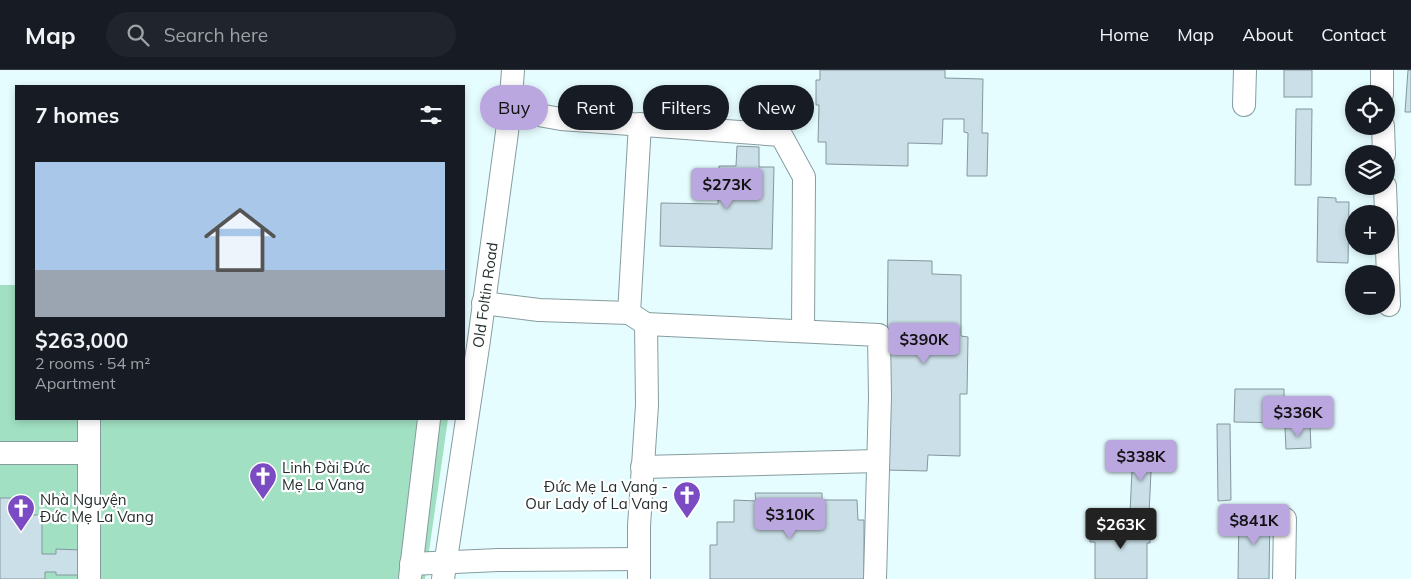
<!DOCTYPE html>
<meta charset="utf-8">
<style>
body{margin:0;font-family:Mulish,sans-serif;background:#20242c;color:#f1f3f6;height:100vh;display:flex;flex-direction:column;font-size:19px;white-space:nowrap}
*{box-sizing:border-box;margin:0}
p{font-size:16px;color:#9ea1a6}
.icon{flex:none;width:28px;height:28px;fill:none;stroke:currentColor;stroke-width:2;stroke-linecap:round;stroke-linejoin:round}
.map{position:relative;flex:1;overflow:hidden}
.details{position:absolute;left:15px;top:15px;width:450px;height:335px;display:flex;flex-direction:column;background:#171b24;border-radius:0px;box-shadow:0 2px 8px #0003}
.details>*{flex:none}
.top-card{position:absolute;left:480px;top:15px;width:475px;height:45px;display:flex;gap:10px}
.tools{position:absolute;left:1345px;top:15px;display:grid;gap:10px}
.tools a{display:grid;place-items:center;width:50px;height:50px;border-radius:50%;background:#171b24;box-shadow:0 2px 8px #0003;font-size:25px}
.price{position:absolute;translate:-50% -42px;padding:0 11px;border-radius:5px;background:#bba7df;color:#111;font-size:16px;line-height:32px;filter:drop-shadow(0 1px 2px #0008)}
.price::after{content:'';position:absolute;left:50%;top:30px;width:15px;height:11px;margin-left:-8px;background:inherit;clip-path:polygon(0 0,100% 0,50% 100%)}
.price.current{background:#222;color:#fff}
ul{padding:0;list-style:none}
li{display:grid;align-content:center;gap:10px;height:265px;padding:0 20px}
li+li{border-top:1px solid #363941}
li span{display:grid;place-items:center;height:155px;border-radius:0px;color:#555}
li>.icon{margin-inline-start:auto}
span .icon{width:90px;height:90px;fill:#fffc;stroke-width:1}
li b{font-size:21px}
h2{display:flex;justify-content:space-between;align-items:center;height:60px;padding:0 20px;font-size:21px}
.chip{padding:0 18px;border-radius:22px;background:#171b24;box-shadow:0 2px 8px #0003;font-size:18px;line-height:45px}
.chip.current{background:#bba7df;color:#111}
header{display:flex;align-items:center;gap:30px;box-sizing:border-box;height:70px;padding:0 25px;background:#171b24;border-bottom:1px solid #363941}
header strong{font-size:24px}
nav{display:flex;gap:28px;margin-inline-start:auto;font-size:18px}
.search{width:350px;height:45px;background:#20242c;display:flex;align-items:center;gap:12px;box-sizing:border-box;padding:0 18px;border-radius:28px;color:#9ea1a6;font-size:19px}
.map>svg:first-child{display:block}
.green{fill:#a1e0c3}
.building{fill:#cadfe7;stroke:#83979e}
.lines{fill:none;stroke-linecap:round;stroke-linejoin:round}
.minor-casing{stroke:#879c9e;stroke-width:24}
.minor{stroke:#fff;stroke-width:22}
.labels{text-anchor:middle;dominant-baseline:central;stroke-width:4.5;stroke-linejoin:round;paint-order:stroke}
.street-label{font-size:15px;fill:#262f2f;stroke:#fff}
.poi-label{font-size:15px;fill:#262f2f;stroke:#fff;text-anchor:start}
</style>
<header>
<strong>Map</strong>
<div class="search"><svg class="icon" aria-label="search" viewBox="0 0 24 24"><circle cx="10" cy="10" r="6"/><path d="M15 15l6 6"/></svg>Search here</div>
<nav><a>Home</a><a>Map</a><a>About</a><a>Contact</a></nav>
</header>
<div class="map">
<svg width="1411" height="509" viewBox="0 0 1411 509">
<rect width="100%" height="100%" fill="#e6fdff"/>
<polygon class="green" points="0,215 16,215 16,349 448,349 425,509 0,509"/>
<g class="building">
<polygon points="820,0 945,0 945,8 983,9 982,63 988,63 987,106 967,106 968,63 964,62 964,49 943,49 942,74 908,73 908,96 826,94 826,72 818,72 819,35 816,35 816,10 820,10"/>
<rect x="1284" y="0" width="28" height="27"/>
<polygon points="1408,0 1411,0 1411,42 1405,42"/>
<polygon points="1296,39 1312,39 1311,115 1295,115"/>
<polygon points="737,76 759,77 759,97 774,97 772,179 660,176 661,133 718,134 719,96 736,96"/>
<polygon points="1318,127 1336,128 1336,132 1349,132 1348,193 1317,192"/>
<polygon points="888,190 932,191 932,204 961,205 961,266 968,267 967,324 960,324 960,386 928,385 927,401 886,400"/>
<polygon points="1235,319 1284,319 1284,353 1234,352"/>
<polygon points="1217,354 1230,354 1231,430 1218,431"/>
<polygon points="1310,356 1311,378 1286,379 1285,358"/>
<polygon points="1133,379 1152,380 1149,444 1130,443"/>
<polygon points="755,423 822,423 822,430 857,430 858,450 864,450 864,509 710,509 710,475 717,475 717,452 734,452 734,430 756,431"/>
<polygon points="0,428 31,428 31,445 42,445 42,484 56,484 56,479 80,480 80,505 56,505 56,502 45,502 45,509 0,509"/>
<polygon points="1239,442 1270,443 1269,509 1238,509"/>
<polygon points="1090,453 1150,454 1150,473 1147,473 1147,509 1095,509 1095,472 1090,472"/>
</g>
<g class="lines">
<g class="minor-casing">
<g id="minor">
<polyline points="1382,0 1382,24"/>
<polyline points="1244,35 1245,0"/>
<polyline points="510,40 561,49 781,65 804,107 803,261"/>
<polyline points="1383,56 1384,84"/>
<polyline points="1385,116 1386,144"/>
<polyline points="1386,152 1389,235"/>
<polyline points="483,233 539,240 629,243 646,254 647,335 639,456 639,509"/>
<polyline points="629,243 640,54"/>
<polyline points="646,254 879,265 880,327 875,509"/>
<polyline points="89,349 89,509"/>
<polyline points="0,383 89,383"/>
<polyline points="642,397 878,391"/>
<polyline points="411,494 498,490 639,489"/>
<polyline points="410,508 429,349"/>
<polyline points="443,509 479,270 510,40 513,0"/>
<polyline points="1284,509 1285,449"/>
</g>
</g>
<use href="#minor" class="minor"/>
</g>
<defs>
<g id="church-pin" transform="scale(1.4375)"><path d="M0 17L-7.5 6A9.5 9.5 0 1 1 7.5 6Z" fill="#7a4bc3" stroke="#fff"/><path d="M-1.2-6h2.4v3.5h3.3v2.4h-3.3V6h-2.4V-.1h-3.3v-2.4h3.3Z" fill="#fff"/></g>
</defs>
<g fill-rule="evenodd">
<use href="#church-pin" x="263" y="406"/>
<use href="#church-pin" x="687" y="425"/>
<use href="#church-pin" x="21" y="438"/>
</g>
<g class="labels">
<g class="street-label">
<text transform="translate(485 225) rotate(-82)">Old Foltin Road</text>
</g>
<g class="poi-label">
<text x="282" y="397">Linh Đài Đức<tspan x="282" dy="17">Mẹ La Vang</tspan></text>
<text x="668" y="416" text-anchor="end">Đức Mẹ La Vang -<tspan x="668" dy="17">Our Lady of La Vang</tspan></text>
<text x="40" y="429">Nhà Nguyện<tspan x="40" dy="17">Đức Mẹ La Vang</tspan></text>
</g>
</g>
</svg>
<div class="tools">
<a><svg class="icon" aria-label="locate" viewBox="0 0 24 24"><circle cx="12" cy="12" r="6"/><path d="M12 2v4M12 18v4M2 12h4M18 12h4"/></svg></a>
<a><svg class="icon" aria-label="layers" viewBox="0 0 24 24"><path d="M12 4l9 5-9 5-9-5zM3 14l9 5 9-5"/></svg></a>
<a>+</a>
<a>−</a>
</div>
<b class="price" style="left:727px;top:140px">$273K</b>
<b class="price" style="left:924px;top:295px">$390K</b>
<b class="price" style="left:1298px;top:368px">$336K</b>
<b class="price" style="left:1141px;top:412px">$338K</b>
<b class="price" style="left:790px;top:470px">$310K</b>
<b class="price" style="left:1254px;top:476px">$841K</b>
<b class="price current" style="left:1121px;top:480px">$263K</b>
<div class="top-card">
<a class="chip current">Buy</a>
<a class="chip">Rent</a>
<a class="chip">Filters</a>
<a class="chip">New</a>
</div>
<section class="details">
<h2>7 homes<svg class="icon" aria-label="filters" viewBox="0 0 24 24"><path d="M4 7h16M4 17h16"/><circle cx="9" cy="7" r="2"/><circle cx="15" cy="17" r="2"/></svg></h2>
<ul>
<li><span style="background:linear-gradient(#a9c7e8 70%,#9aa5b1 0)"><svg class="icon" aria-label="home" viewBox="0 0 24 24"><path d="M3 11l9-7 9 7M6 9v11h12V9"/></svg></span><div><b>$263,000</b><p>2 rooms · 54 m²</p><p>Apartment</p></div></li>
</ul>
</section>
</div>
